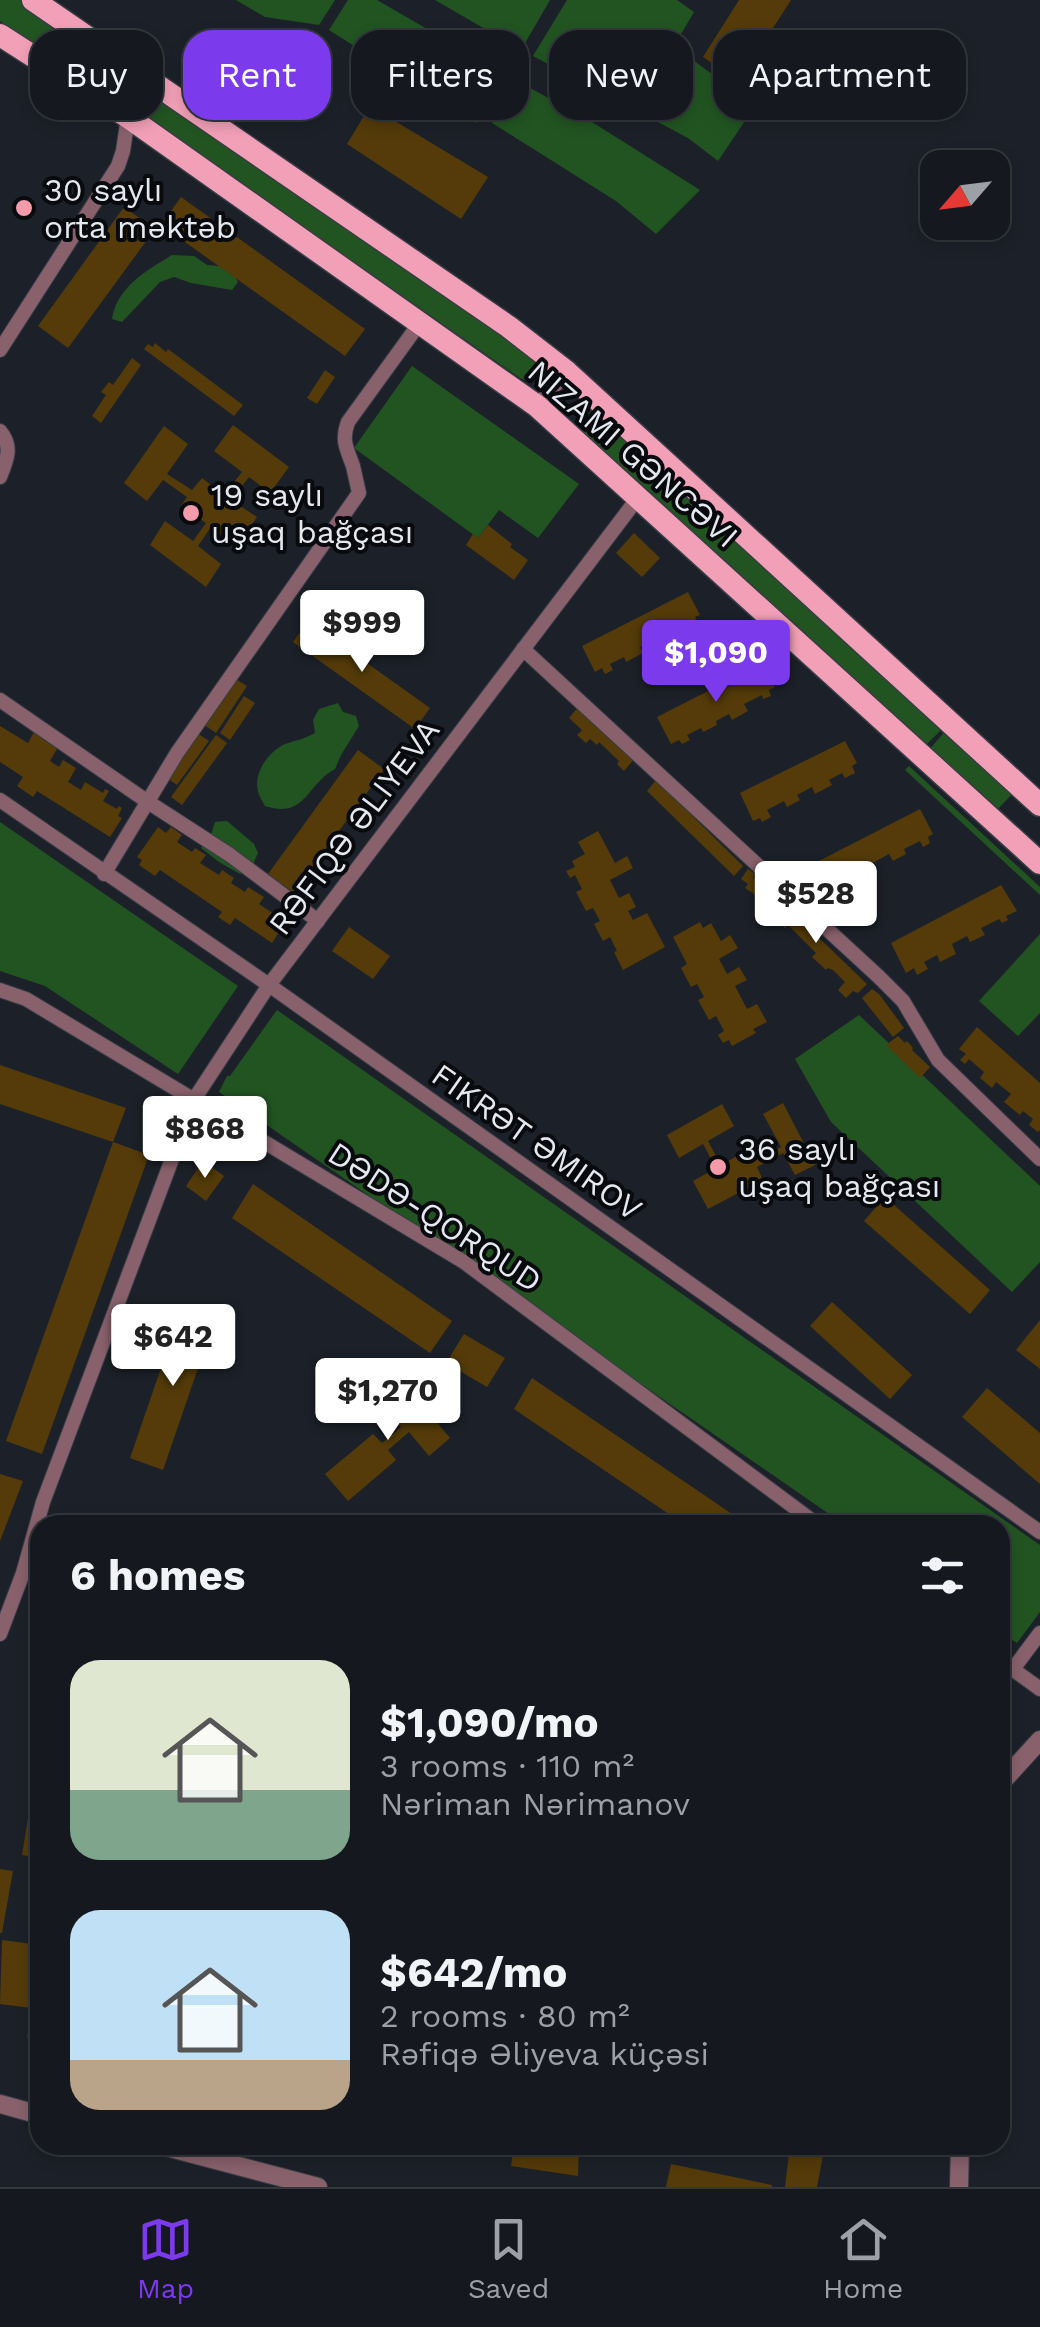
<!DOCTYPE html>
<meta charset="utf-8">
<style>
body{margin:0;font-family:"Work Sans",sans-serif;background:#22262c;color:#f1f3f6;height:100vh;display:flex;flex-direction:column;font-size:38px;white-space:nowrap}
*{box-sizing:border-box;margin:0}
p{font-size:32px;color:#9da0a4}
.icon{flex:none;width:55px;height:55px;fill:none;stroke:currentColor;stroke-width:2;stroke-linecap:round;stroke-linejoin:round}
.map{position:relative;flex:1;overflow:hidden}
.drawer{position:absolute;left:30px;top:1515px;width:980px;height:640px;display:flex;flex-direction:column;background:#15191f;border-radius:30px;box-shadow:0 5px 15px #0003,0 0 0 2px #34383d}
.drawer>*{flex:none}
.banner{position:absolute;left:30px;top:30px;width:980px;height:90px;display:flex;gap:20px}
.needle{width:65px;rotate:242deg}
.buttons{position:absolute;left:920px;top:150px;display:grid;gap:20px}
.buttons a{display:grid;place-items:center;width:90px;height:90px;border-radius:20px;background:#15191f;box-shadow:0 5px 15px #0003,0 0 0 2px #34383d;font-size:50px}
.price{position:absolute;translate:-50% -85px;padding:0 22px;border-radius:10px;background:#fff;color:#222;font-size:32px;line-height:65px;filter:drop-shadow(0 2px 5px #0008)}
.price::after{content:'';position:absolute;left:50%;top:60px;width:30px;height:22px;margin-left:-15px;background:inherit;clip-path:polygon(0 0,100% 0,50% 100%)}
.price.current{background:#7c3aed;color:#fff}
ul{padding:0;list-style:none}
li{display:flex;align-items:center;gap:30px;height:250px;padding:0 40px}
li span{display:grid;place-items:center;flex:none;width:280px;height:200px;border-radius:30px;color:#555}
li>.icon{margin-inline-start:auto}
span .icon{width:120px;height:120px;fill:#fffc;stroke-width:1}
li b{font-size:42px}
h2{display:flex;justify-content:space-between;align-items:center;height:120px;padding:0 40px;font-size:42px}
.pill{padding:0 35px;border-radius:30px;background:#15191f;box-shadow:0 5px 15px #0003,0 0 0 2px #34383d;font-size:35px;line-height:90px}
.pill.current{background:#7c3aed;color:#fff}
.tab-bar{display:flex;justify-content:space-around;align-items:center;height:140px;border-top:2px solid #34383d;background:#15191f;font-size:28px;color:#9da0a4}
.tab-bar a{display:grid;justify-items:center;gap:5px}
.tab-bar .current{color:#7c3aed}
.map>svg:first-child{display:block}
.green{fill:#225422}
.building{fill:#543b09}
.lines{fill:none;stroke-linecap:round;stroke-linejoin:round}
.minor-casing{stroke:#383d45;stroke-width:16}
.tertiary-casing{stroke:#383d45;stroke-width:20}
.primary-casing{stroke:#383d45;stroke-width:25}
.minor{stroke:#88616c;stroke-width:14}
.tertiary{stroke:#88616c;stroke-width:18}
.primary{stroke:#f2a0b8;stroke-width:22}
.poi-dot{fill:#f39aab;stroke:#080a0e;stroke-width:4}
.labels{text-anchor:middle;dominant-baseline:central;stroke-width:8;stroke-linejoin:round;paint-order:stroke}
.poi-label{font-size:32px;fill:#e5e9ef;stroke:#080a0e;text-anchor:start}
.street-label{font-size:32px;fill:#e5e9ef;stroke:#080a0e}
</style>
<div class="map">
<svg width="1040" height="2187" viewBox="0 0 1040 2187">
<rect width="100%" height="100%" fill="#1c2129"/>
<g class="green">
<polygon points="0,0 26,0 124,74 121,82 112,91 98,86 0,21"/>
<polygon points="236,0 335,0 319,25 265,17"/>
<polygon points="348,0 377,0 505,74 477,123 329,30"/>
<polygon points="435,0 550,0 521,50"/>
<polygon points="567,0 677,0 694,12 674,46 755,106 718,161 688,138 533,56"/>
<polygon points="512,78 592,122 700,190 656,234 616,201 492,123"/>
<polygon points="151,91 537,358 542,372 533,381 527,381 520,378 145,116 139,102 145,92"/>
<path d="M172 255 194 256 207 265 229 267 238 282 232 290 191 283 174 277 160 282 122 322 112 319C117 287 146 271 172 255Z"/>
<polygon points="412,366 579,484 538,538 499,510 478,538 354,448"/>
<path d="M594 412 945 726 925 746 585 437C579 427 578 422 585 413Z"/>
<path d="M338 703 343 712 356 716 359 726 341 755 335 769C305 785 307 819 265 806 263 801 259 797 258 791 253 773 269 751 285 744 297 740 302 740 315 733L313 720 319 709Z"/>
<polygon points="946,730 1014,792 997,810 929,750"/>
<polygon points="909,766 1040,887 1040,895 905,770"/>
<polygon points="227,821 254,844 258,853 250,871 240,874 219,862 201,848 210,838 215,822"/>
<polygon points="0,822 238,986 178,1074 45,986 0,971"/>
<polygon points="1040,934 1040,1013 1018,1036 979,1001"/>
<polygon points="277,1010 1040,1545 1040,1612 1017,1643 1000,1632 1000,1525 845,1525 219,1092 227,1076 230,1076"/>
<polygon points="859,1015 1040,1186 1040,1262 1012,1292 831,1122 795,1059"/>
</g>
<g class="building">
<polygon points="739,0 791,0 739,81 703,57"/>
<polygon points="370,106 488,177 461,219 347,144"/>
<polygon points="181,197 365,329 345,356 161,225"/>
<polygon points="124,207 155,229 68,348 38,326"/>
<polygon points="155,343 166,352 168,349 243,405 234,416 144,349 148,344 153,347"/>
<polygon points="132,358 141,365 101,423 92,416 106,395 101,392 109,382 113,385"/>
<polygon points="325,370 335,377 317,404 307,398"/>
<polygon points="233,425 289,467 270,493 249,477 231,500 257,517 237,547 211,527 198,546 221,564 206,587 150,545 165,521 193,541 206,523 181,506 187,497 163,480 147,501 124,483 164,426 188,444 167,474 192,490 202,478 224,495 242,472 214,451"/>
<polygon points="488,525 512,544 510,547 528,560 514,580 466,545 473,534 478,538"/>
<polygon points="634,533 660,558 642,577 616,553"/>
<polygon points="688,592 700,615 695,617 698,624 688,629 686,624 671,633 672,638 657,645 655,640 640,647 643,653 626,662 624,657 610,664 613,670 605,674 602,668 595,672 582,646"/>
<polygon points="308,621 430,708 415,729 293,642"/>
<polygon points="763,663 775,687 769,690 771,696 763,699 762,695 744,704 748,711 732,720 729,714 716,721 717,725 703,732 701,728 687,735 690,740 682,744 679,740 671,744 657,717"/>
<polygon points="234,678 247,686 216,733 204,725"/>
<polygon points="244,696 255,703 230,740 220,733"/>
<polygon points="579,706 635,758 624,771 617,764 619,761 599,742 597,745 590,739 586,743 577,735 582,730 569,718"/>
<polygon points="0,726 28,743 34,732 58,747 50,761 59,767 63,760 76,768 68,782 81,790 85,782 103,793 105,789 109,791 103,801 117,809 119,806 122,808 118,816 122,818 110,837 37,791 33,797 17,786 23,777 0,762"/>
<polygon points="197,733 209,741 177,785 165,777"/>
<polygon points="216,735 227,743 182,805 171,797"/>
<polygon points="845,741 857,763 852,766 855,773 845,778 842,773 829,780 832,785 815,794 812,787 797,795 800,800 787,807 784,801 767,810 771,817 762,822 760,818 753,821 740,793"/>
<polygon points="358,750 384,769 294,893 268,874"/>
<polygon points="656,780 743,866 734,876 647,791"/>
<polygon points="920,809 933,834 928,837 930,843 923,847 920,841 904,849 906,854 893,861 889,854 871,864 874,870 862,877 859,871 844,879 848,887 838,892 835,887 829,888 817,862"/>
<polygon points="158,827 166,833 171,827 182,835 177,842 192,852 195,848 206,855 200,863 219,875 222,870 234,878 231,883 245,892 248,887 264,897 259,904 286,922 272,943 235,918 230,925 218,917 222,912 160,870 155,876 139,865 142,860 137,857"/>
<polygon points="598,831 615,863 627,856 633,868 610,880 619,898 629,893 636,907 628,911 633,920 647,913 665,947 623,970 614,952 617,951 610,937 603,941 594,924 600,921 593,908 586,911 576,892 582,889 575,875 570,878 566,871 575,867 572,861 585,854 578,842"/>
<polygon points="748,869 755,874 753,877 765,886 757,896 745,888 748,884 741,879"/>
<polygon points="1001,885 1017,911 1006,916 1008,920 1002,923 999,919 981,928 985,935 970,942 967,936 952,944 956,954 940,962 937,955 924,962 928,969 917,975 914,968 906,973 891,943"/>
<polygon points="770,889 783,902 779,906 787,913 790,910 867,984 858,993 853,991 846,998 838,990 845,982 833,970 828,968 826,970 812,957 816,953 788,925 785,928 760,899"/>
<polygon points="700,922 703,928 711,923 721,941 730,935 738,948 719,959 727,974 739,967 747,980 735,986 747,1009 757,1004 767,1022 753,1029 756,1033 732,1046 729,1040 723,1043 718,1035 724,1031 716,1016 709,1020 698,1000 704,997 697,984 691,987 681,968 687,964 673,937"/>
<polygon points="349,927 390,956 373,979 332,951"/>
<polygon points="872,989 879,994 904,1028 893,1037 862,998"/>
<polygon points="977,1027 1040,1083 1040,1130 1038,1132 1029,1125 1033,1119 1023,1111 1020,1115 1004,1102 1011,1094 996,1082 992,1088 980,1078 984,1072 969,1059 965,1064 960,1060 966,1054 959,1049"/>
<polygon points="898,1036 905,1043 907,1041 913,1048 912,1050 930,1067 920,1078 886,1045"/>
<polygon points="0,1065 126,1108 113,1142 0,1104"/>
<polygon points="783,1103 815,1165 795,1175 783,1153 757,1167 763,1180 708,1209 693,1181 716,1168 703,1144 679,1158 667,1135 722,1104 734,1126 708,1141 721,1165 748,1150 753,1161 781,1147 763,1114"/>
<polygon points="113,1142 149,1155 42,1454 6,1441"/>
<polygon points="203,1161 224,1176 206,1201 186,1186"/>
<polygon points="253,1184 452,1321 430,1353 232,1218"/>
<polygon points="885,1197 990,1290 970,1314 864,1221"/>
<polygon points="832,1302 912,1375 890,1399 810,1326"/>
<polygon points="182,1307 215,1319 163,1470 130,1458"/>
<polygon points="1040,1320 1040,1369 1016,1350"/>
<polygon points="464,1334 505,1358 487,1387 446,1363"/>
<polygon points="532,1378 732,1514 725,1525 685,1525 514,1409"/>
<polygon points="402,1381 450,1438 429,1456 409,1432 388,1450 396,1460 348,1501 325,1474 373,1434 382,1443 401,1427 379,1400"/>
<polygon points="987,1388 1040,1433 1040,1484 962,1417"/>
<polygon points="0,1474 23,1481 0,1541"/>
<polygon points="38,1677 40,1677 40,1728 29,1726"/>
<polygon points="38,1756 40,1757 40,1858 22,1855"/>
<polygon points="0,1869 13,1871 2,1933 0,1933"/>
<polygon points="2,1940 40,1945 32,2008 0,2004"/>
<polygon points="32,2009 40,2011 40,2040 27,2038"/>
<polygon points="412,2145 456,2145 454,2155"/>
<polygon points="514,2145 579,2145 578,2176 511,2166"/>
<polygon points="790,2145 825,2145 817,2187 785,2187"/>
<polygon points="671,2164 772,2185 772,2187 666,2187"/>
</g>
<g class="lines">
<g class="minor-casing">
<g id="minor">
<polyline points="0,350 118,166 123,151 128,117 145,77"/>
<polyline points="537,406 567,372"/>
<path d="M0 431C13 446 7 460 0 477"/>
<polyline points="523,649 879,977 903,1001 938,1060 1040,1159"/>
<polyline points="0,700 148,802 230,855 318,921"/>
<polyline points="0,800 269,985 1040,1532"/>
<path d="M104 874 177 753 359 493C357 484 355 475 353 466 347 449 341 441 348 422L419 324"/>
<polyline points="0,990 26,999 464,1262 818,1525"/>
<polyline points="0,1634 23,1573 43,1502 195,1098 269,985 637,499"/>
<polyline points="1000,1660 1040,1689"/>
<polyline points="1013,1669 1040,1633"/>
</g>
</g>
<g class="tertiary-casing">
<g id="tertiary">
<polyline points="1000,1784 1040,1740"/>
<polyline points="0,2104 40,2115"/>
<polyline points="159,2145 318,2187"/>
<polyline points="959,2187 960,2145"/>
</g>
</g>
<g class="primary-casing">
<g id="primary">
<polyline points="33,0 509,327 567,372 1040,805"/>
<polyline points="0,35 128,117 537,406 1040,863"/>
</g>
</g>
<use href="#minor" class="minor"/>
<use href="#tertiary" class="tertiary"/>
<use href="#primary" class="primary"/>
</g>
<g class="poi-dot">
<circle cx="24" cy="208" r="10"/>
<circle cx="191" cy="513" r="10"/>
<circle cx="718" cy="1167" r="10"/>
</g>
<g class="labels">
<g class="poi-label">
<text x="44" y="190">30 saylı<tspan x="44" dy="37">orta məktəb</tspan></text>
<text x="211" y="495">19 saylı<tspan x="211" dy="37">uşaq bağçası</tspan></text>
<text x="738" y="1149">36 saylı<tspan x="738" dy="37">uşaq bağçası</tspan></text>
</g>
<g class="street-label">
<text transform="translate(633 454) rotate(41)">NIZAMI GƏNCƏVI</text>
<text transform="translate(354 827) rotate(-53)">RƏFIQƏ ƏLIYEVA</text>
<text transform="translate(537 1142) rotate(35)">FIKRƏT ƏMIROV</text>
<text transform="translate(435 1217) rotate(33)">DƏDƏ-QORQUD</text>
</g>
</g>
</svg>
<div class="buttons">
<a><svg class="needle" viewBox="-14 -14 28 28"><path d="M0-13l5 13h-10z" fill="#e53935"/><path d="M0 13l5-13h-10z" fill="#9da0a4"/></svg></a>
</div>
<b class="price" style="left:362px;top:675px">$999</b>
<b class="price current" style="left:716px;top:705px">$1,090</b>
<b class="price" style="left:816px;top:946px">$528</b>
<b class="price" style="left:205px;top:1181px">$868</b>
<b class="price" style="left:173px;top:1389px">$642</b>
<b class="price" style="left:388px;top:1443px">$1,270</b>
<div class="banner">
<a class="pill">Buy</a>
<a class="pill current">Rent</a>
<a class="pill">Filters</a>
<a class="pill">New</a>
<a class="pill">Apartment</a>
</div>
<section class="drawer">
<h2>6 homes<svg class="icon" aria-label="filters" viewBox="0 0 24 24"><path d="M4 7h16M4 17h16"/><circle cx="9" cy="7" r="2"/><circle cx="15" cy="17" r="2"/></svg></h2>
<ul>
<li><span style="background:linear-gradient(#dfe7d0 65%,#7fa58c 0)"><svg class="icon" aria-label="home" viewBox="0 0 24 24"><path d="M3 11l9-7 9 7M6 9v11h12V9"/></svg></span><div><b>$1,090/mo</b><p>3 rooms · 110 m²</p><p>Nəriman Nərimanov</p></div></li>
<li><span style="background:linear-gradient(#bfe0f5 75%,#b9a48a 0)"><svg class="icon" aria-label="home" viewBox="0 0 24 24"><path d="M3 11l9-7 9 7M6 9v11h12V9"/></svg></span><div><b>$642/mo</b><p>2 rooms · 80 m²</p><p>Rəfiqə Əliyeva küçəsi</p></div></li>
</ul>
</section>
</div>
<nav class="tab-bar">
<a class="current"><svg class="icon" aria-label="map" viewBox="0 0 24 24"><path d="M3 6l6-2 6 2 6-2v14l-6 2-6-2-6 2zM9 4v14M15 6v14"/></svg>Map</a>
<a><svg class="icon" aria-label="saved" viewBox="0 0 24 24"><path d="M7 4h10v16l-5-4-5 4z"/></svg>Saved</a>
<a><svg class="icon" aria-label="home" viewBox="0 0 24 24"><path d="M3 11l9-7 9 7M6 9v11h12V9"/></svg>Home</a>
</nav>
